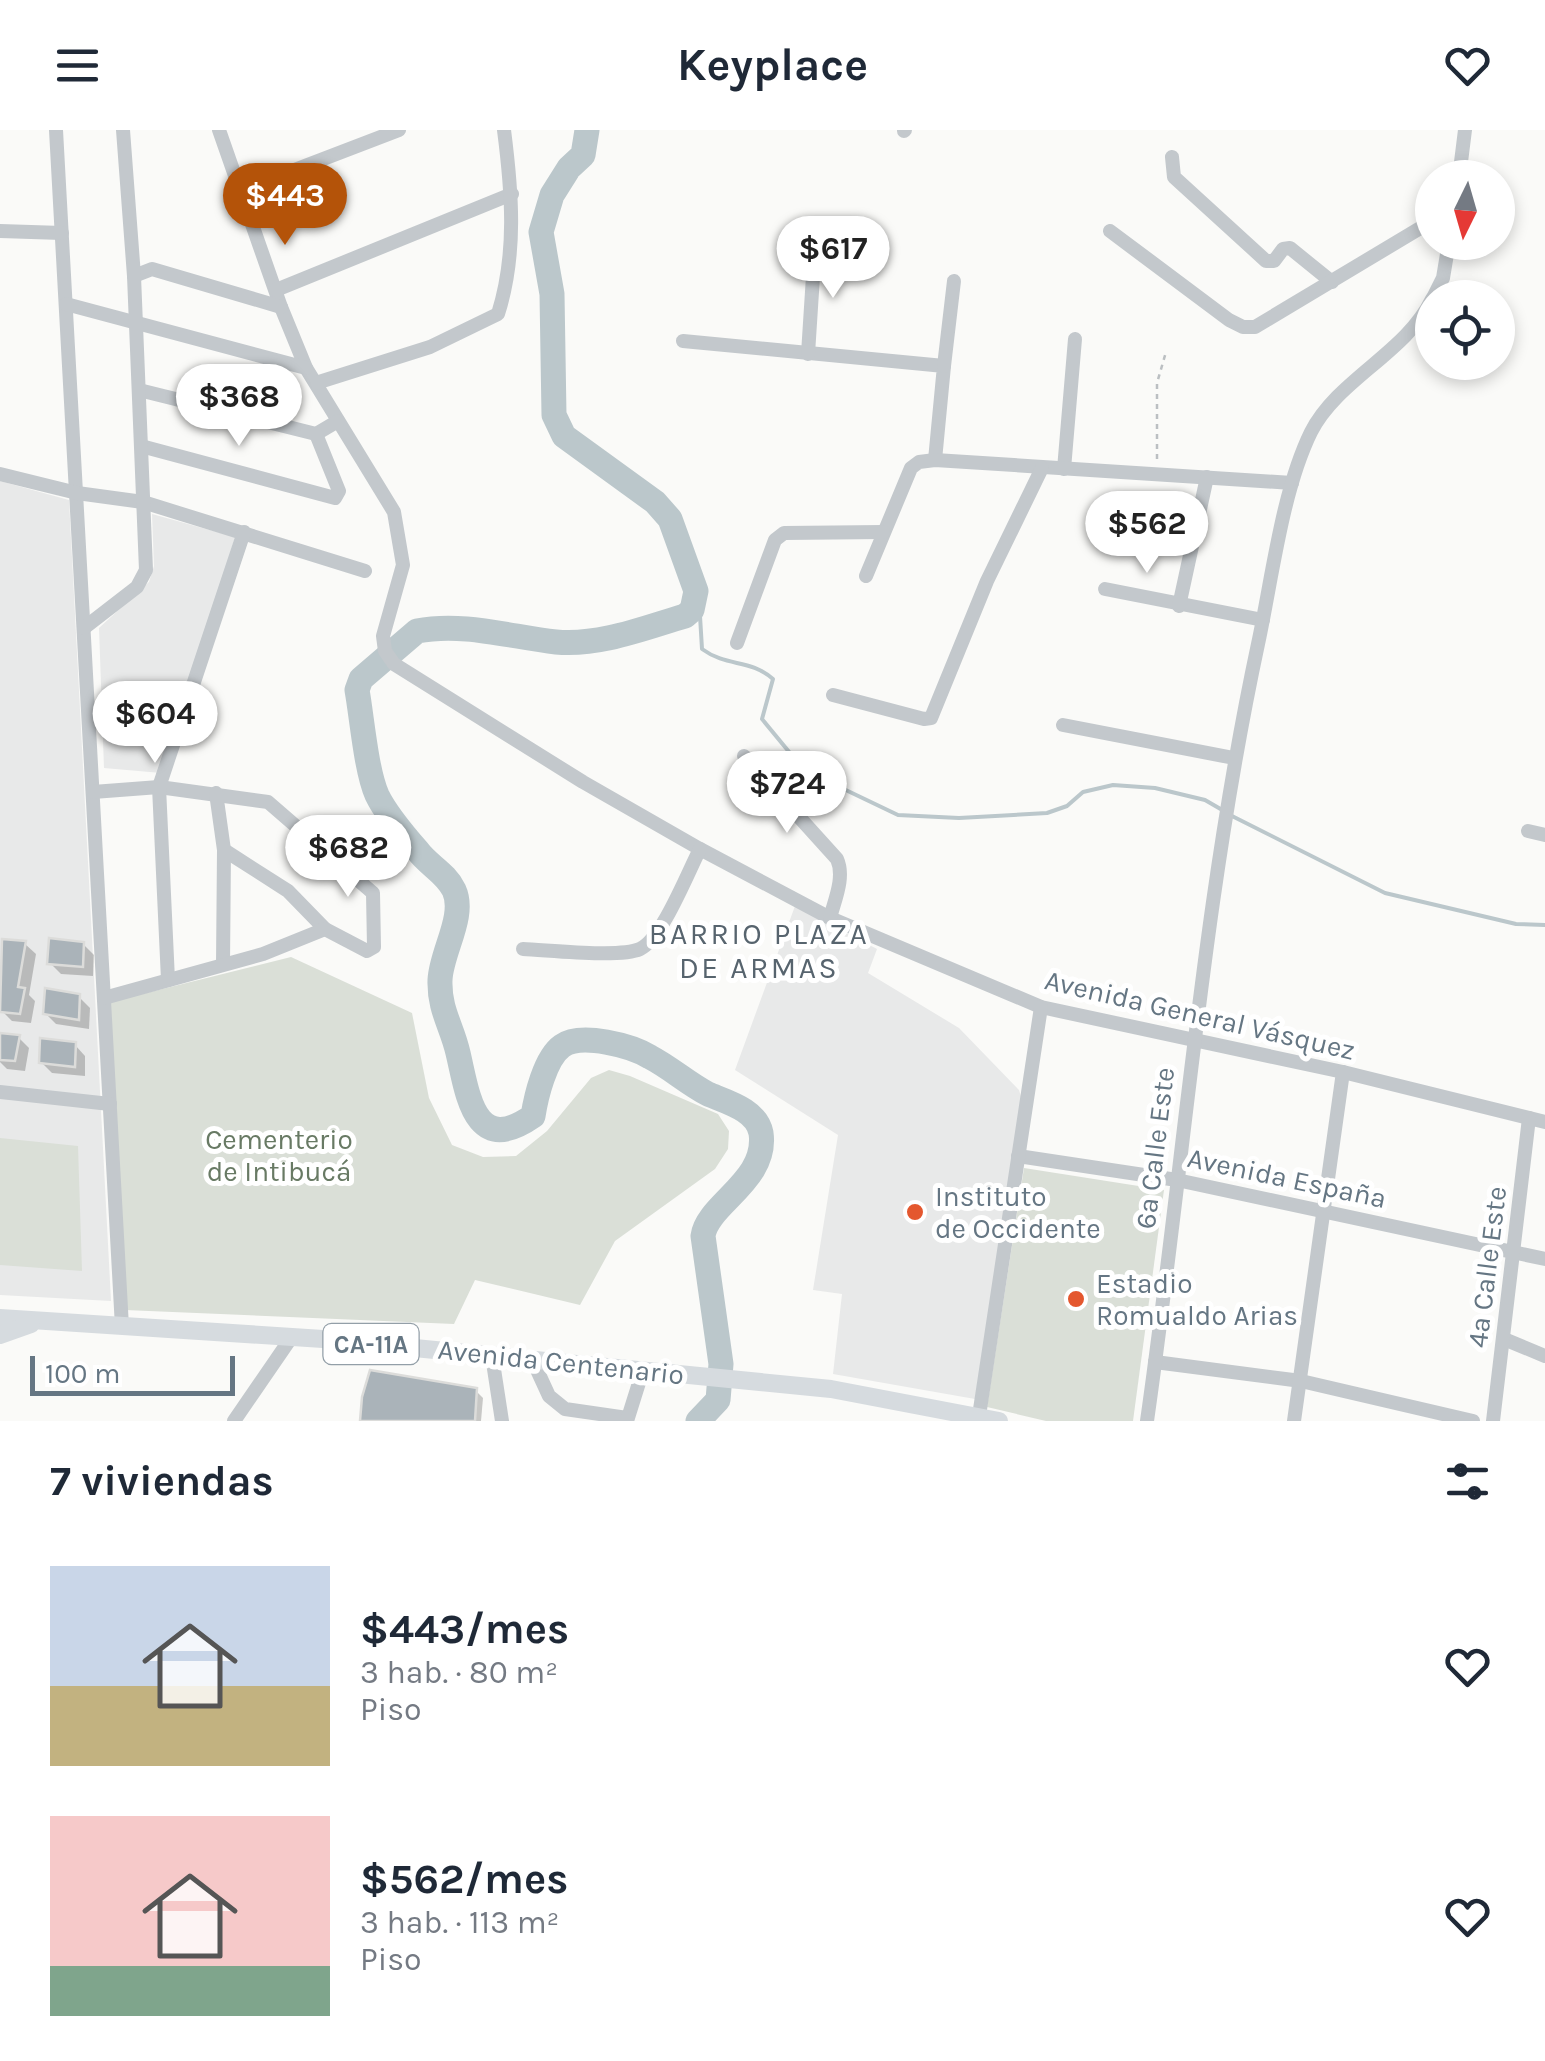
<!DOCTYPE html>
<html lang="es">
<meta charset="utf-8">
<style>
body{margin:0;font-family:Karla,sans-serif;background:#f6f6f7;color:#1f2937;height:100vh;display:flex;flex-direction:column;font-size:38px;white-space:nowrap}
*{box-sizing:border-box;margin:0}
p{font-size:32px;color:#747a83}
.icon{flex:none;width:55px;height:55px;fill:none;stroke:currentColor;stroke-width:2;stroke-linecap:round;stroke-linejoin:round}
.map{position:relative;height:1291px;overflow:hidden}
.panel{display:flex;flex-direction:column;background:#fff;flex:1}
.panel>*{flex:none}
.needle{width:65px;rotate:185deg}
.fabs{position:absolute;left:1415px;top:30px;display:grid;gap:20px}
.fabs a{display:grid;place-items:center;width:100px;height:100px;border-radius:50%;background:#fff;box-shadow:0 5px 15px #0003;font-size:50px}
.scale{position:absolute;left:30px;bottom:25px;width:205px;box-sizing:border-box;padding-left:10px;border:5px solid #657683;border-top:0;font-size:28px;line-height:35px;white-space:nowrap;color:#657683;-webkit-text-stroke:8px #fff;paint-order:stroke}
.price{position:absolute;translate:-50% -85px;padding:0 22px;border-radius:35px;background:#fff;color:#222;font-size:32px;line-height:65px;filter:drop-shadow(0 2px 5px #0008)}
.price::after{content:'';position:absolute;left:50%;top:60px;width:30px;height:22px;margin-left:-15px;background:inherit;clip-path:polygon(0 0,100% 0,50% 100%)}
.price.selected{background:#b45309;color:#fff}
ul{padding:0;list-style:none}
li{display:flex;align-items:center;gap:30px;height:250px;padding:0 50px}
li span{display:grid;place-items:center;flex:none;width:280px;height:200px;border-radius:0px;color:#555}
li>.icon{margin-inline-start:auto}
span .icon{width:120px;height:120px;fill:#fffc;stroke-width:1}
li b{font-size:42px}
h2{display:flex;justify-content:space-between;align-items:center;height:120px;padding:0 50px;font-size:42px}
header{display:flex;justify-content:space-between;align-items:center;height:130px;padding:0 50px;background:#fff;font-size:45px;font-weight:700}
.map>svg:first-child{display:block}
.built{fill:#e8e9e9}
.green{fill:#dadfd7}
.shadow{fill:#0003}
.lines{fill:none;stroke-linecap:round;stroke-linejoin:round}
.stream{stroke:#bbc7cb;stroke-width:4}
.river{stroke:#bbc7cb;stroke-width:25}
.building{fill:#aab3b9;stroke:#dcdcda;stroke-width:2.5}
.path{stroke:#bbbfc2;stroke-width:2.5;stroke-dasharray:5 5;stroke-linecap:butt}
.minor{stroke:#c3c8cc;stroke-width:14}
.major{stroke:#d6dbdf;stroke-width:18}
.poi-dot{fill:#e4572e;stroke:#fff;stroke-width:4}
.labels{text-anchor:middle;dominant-baseline:central;stroke-width:10;stroke-linejoin:round;paint-order:stroke}
.shield{fill:#fff;stroke:#939fa8;stroke-width:2.5}
.shield-label{font-size:25px;font-weight:bold;fill:#657683}
.street-label{font-size:28px;fill:#657683;stroke:#fff}
.park-label{font-size:28px;fill:#687a64;stroke:#fff}
.poi-label{font-size:28px;fill:#657683;stroke:#fff;text-anchor:start}
.neighbourhood-label{font-size:30px;letter-spacing:2.5px;fill:#57646e;stroke:#fff}
</style>
<header><svg class="icon" aria-label="menu" viewBox="0 0 24 24"><path d="M4 6h16M4 12h16M4 18h16"/></svg>Keyplace<svg class="icon" aria-label="heart" viewBox="0 0 24 24"><path d="M12 20l-8-8c-3-5 5-10 8-4 3-6 11-1 8 4z"/></svg></header>
<div class="map">
<svg width="1545" height="1291" viewBox="0 0 1545 1291">
<rect width="100%" height="100%" fill="#fafaf8"/>
<g class="built">
<polygon points="0,351 69,370 111,1171 0,1165"/>
<polygon points="152,384 235,407 161,643 104,638 99,498 149,452 154,436"/>
<polygon points="795,776 877,819 868,843 959,898 1019,960 1022,970 975,1269 833,1244 842,1164 813,1160 838,1005 735,940"/>
</g>
<g class="green">
<polygon points="291,827 412,883 429,968 452,1015 483,1027 516,1026 547,1001 591,948 609,940 630,946 718,984 729,1001 728,1019 715,1039 615,1111 580,1175 475,1150 454,1194 125,1180 110,872"/>
<polygon points="0,1008 78,1016 82,1141 0,1135"/>
<polygon points="1024,1038 1164,1060 1133,1291 1046,1291 987,1277"/>
</g>
<g class="shadow">
<polygon points="25,814 36,824 29,865 35,871 31,893 12,891 1,880"/>
<polygon points="83,814 94,825 93,846 61,844 50,833"/>
<polygon points="79,867 90,878 89,899 56,894 45,883"/>
<polygon points="0,906 18,907 29,918 25,941 7,939 0,932"/>
<polygon points="75,915 85,926 85,946 52,943 41,932"/>
<polygon points="476,1261 483,1268 481,1291 362,1291"/>
</g>
<g class="lines">
<g class="stream">
<path d="M692 480 700 486 702 519C728 538 749 528 773 549L762 589 804 640 898 685 959 688 1047 683 1067 676 1083 662 1113 655 1155 658 1205 670 1224 681"/>
<polyline points="1232,686 1385,763 1516,794 1545,795"/>
</g>
<path class="river" d="M587 0 583 25 569 38 552 65 541 102 552 164 554 285 564 306 655 372 670 389 696 461 692 480 685 486C644 498 600 516 556 512 511 507 463 492 417 501L361 549 357 560C362 588 366 640 377 665 386 684 404 705 418 721 428 735 446 743 454 760 466 786 441 822 440 850 439 880 452 896 458 923 468 965 474 1027 533 986 536 967 545 928 562 916 581 902 632 916 650 927 671 938 687 953 708 964 727 972 757 980 761 1003 768 1051 707 1074 703 1106L721 1234 718 1270 698 1291"/>
</g>
<g class="building">
<polygon points="49,808 84,812 83,837 47,834"/>
<polygon points="2,809 26,811 18,857 25,858 20,884 0,882"/>
<polygon points="45,858 80,864 79,890 43,884"/>
<polygon points="0,903 20,905 15,931 0,930"/>
<polygon points="40,908 76,912 75,937 39,933"/>
<polygon points="370,1240 477,1258 475,1291 360,1291 362,1267"/>
</g>
<g class="lines">
<polyline class="path" points="1157,329 1157,253 1166,222"/>
<g class="minor">
<polyline points="56,0 122,1197"/>
<polyline points="219,0 281,177 306,238 394,382 403,435 383,506 385,521 394,534 583,652 700,719 830,788 1041,877 1343,942 1545,992"/>
<polyline points="904,1 905,0"/>
<polyline points="1172,27 1174,47 1266,131 1274,131 1283,119 1290,118 1332,152"/>
<polyline points="1459,48 1465,0"/>
<polyline points="242,60 399,0"/>
<polyline points="0,101 62,103"/>
<polyline points="1110,101 1229,190 1243,197 1255,197 1432,91"/>
<polyline points="134,146 152,139 281,177"/>
<polyline points="276,160 512,64"/>
<polyline points="1433,168 1443,148 1449,112"/>
<polyline points="66,174 306,238"/>
<polyline points="683,211 944,236 935,330"/>
<polyline points="808,224 815,115"/>
<polyline points="944,236 954,151"/>
<path d="M316 253 430 217 498 184C517 124 512 62 504 0"/>
<polyline points="139,260 316,304 338,291"/>
<polyline points="141,316 335,368 339,361 316,304"/>
<polyline points="1064,339 1075,209"/>
<polyline points="0,344 77,363 143,372 365,441"/>
<polyline points="866,446 911,338 919,332 935,330 1292,353"/>
<polyline points="1105,459 1263,490"/>
<polyline points="1179,476 1207,347"/>
<polyline points="84,498 137,457 146,440 134,146 123,0"/>
<polyline points="737,513 775,410 784,403 883,402"/>
<polyline points="833,565 924,589 931,588 987,451 1042,338"/>
<polyline points="1063,595 1234,628"/>
<path d="M744 626 837 729C845 747 835 769 830 788"/>
<polyline points="93,662 159,657 268,672 373,763 374,817 367,821 325,799 288,761 224,720"/>
<polyline points="216,663 224,720 223,834"/>
<polyline points="1528,701 1545,705"/>
<path d="M523 819C549 820 620 828 640 819 662 809 688 742 700 719"/>
<polyline points="168,850 159,657 244,402"/>
<polyline points="104,868 263,824 325,799"/>
<polyline points="0,962 110,974"/>
<polyline points="1018,1026 1177,1050 1545,1129"/>
<polyline points="1504,1209 1545,1226"/>
<polyline points="492,1226 502,1291"/>
<polyline points="532,1229 549,1266 565,1279 627,1288"/>
<polyline points="1155,1232 1301,1251 1473,1291"/>
<polyline points="979,1286 1041,877"/>
<polyline points="234,1291 291,1208"/>
<polyline points="627,1291 643,1240"/>
<path d="M1147 1291C1184 1032 1203 771 1258 514 1272 449 1282 361 1311 302 1338 249 1406 223 1432 169"/>
<polyline points="1294,1291 1343,942"/>
<polyline points="1493,1291 1529,988"/>
</g>
<g class="major">
<polyline points="0,1188 323,1209 831,1259 999,1291"/>
<polyline points="0,1205 31,1194"/>
</g>
</g>
<g class="poi-dot">
<circle cx="915" cy="1082" r="10"/>
<circle cx="1076" cy="1169" r="10"/>
</g>
<g class="labels">
<rect class="shield" x="323.5" y="1194" width="95" height="40" rx="8"/>
<g class="shield-label">
<text x="371" y="1214">CA-11A</text>
</g>
<g class="street-label">
<text transform="translate(1200 885) rotate(13)">Avenida General Vásquez</text>
<text transform="translate(1155 1018) rotate(-83)">6a Calle Este</text>
<text transform="translate(1287 1048) rotate(12)">Avenida España</text>
<text transform="translate(1487 1137) rotate(-83)">4a Calle Este</text>
<text transform="translate(561 1232) rotate(6)">Avenida Centenario</text>
</g>
<g class="park-label">
<text x="279" y="1009">Cementerio<tspan x="279" dy="32">de Intibucá</tspan></text>
</g>
<g class="poi-label">
<text x="935" y="1066">Instituto<tspan x="935" dy="32">de Occidente</tspan></text>
<text x="1096" y="1153">Estadio<tspan x="1096" dy="32">Romualdo Arias</tspan></text>
</g>
<g class="neighbourhood-label">
<text x="759" y="804">BARRIO PLAZA<tspan x="759" dy="34">DE ARMAS</tspan></text>
</g>
</g>
</svg>
<div class="fabs">
<a><svg class="needle" viewBox="-14 -14 28 28"><path d="M0-13l5 13h-10z" fill="#e53935"/><path d="M0 13l5-13h-10z" fill="#747a83"/></svg></a>
<a><svg class="icon" aria-label="locate" viewBox="0 0 24 24"><circle cx="12" cy="12" r="6"/><path d="M12 2v4M12 18v4M2 12h4M18 12h4"/></svg></a>
</div>
<div class="scale">100 m</div>
<b class="price selected" style="left:285px;top:118px">$443</b>
<b class="price" style="left:833px;top:171px">$617</b>
<b class="price" style="left:239px;top:319px">$368</b>
<b class="price" style="left:1147px;top:446px">$562</b>
<b class="price" style="left:155px;top:636px">$604</b>
<b class="price" style="left:787px;top:706px">$724</b>
<b class="price" style="left:348px;top:770px">$682</b>
</div>
<section class="panel">
<h2>7 viviendas<svg class="icon" aria-label="filters" viewBox="0 0 24 24"><path d="M4 7h16M4 17h16"/><circle cx="9" cy="7" r="2"/><circle cx="15" cy="17" r="2"/></svg></h2>
<ul>
<li><span style="background:linear-gradient(#c9d6e8 60%,#c2b280 0)"><svg class="icon" aria-label="home" viewBox="0 0 24 24"><path d="M3 11l9-7 9 7M6 9v11h12V9"/></svg></span><div><b>$443/mes</b><p>3 hab. · 80 m²</p><p>Piso</p></div><svg class="icon" aria-label="heart" viewBox="0 0 24 24"><path d="M12 20l-8-8c-3-5 5-10 8-4 3-6 11-1 8 4z"/></svg></li>
<li><span style="background:linear-gradient(#f6c9c9 75%,#7fa58c 0)"><svg class="icon" aria-label="home" viewBox="0 0 24 24"><path d="M3 11l9-7 9 7M6 9v11h12V9"/></svg></span><div><b>$562/mes</b><p>3 hab. · 113 m²</p><p>Piso</p></div><svg class="icon" aria-label="heart" viewBox="0 0 24 24"><path d="M12 20l-8-8c-3-5 5-10 8-4 3-6 11-1 8 4z"/></svg></li>
</ul>
</section>
